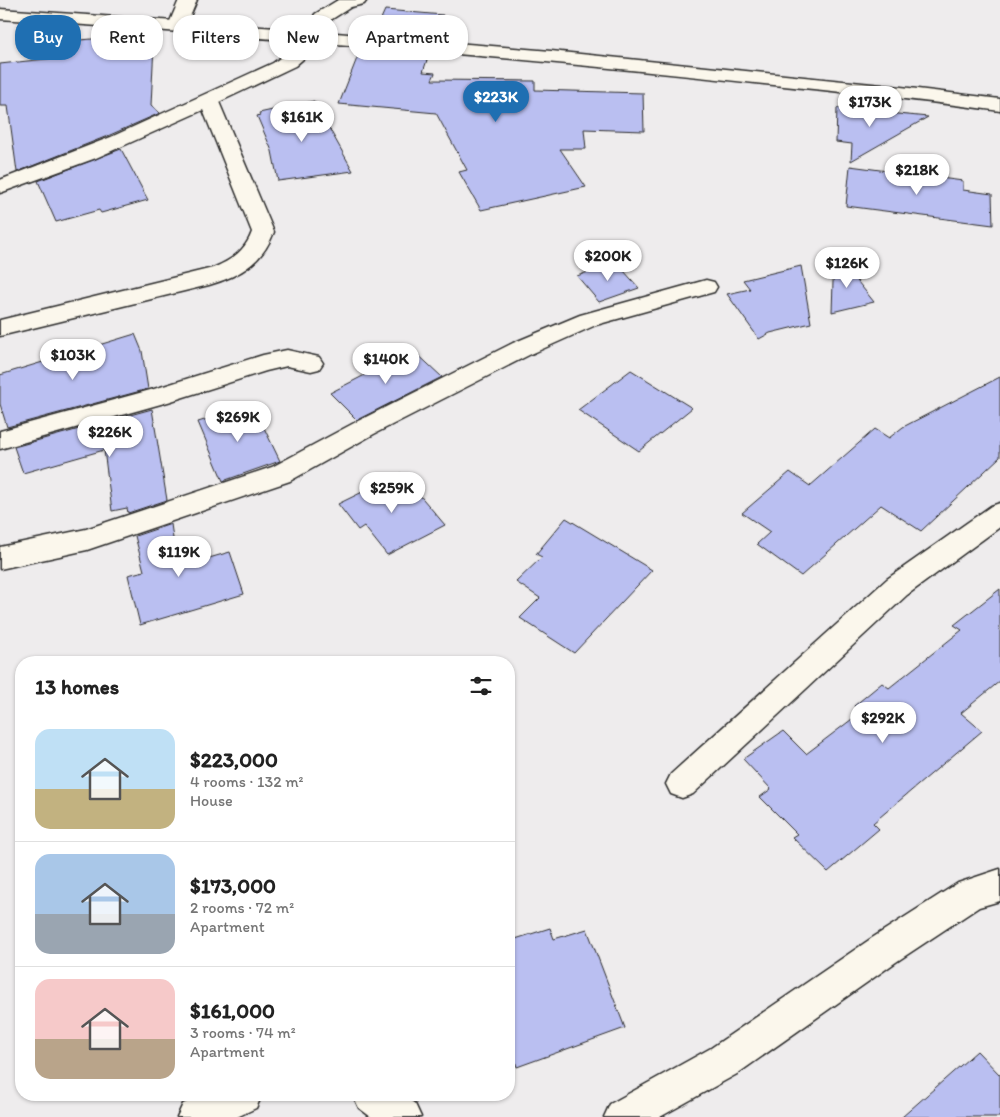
<!DOCTYPE html>
<meta charset="utf-8">
<style>
body{margin:0;font-family:Itim,sans-serif;background:#f2f2f2;color:#222;height:100vh;display:flex;flex-direction:column;font-size:19px;white-space:nowrap}
*{box-sizing:border-box;margin:0}
p{font-size:16px;color:#767676}
.icon{flex:none;width:28px;height:28px;fill:none;stroke:currentColor;stroke-width:2;stroke-linecap:round;stroke-linejoin:round}
.map{position:relative;flex:1;overflow:hidden}
.drawer{position:absolute;left:15px;top:656px;width:500px;height:445px;display:flex;flex-direction:column;background:#fff;border-radius:20px;box-shadow:0 1px 4px #0004}
.drawer>*{flex:none}
.guide{position:absolute;left:15px;top:15px;width:500px;height:45px;display:flex;gap:10px}
.price{position:absolute;translate:-50% -42px;padding:0 11px;border-radius:18px;background:#fff;color:#222;font-size:16px;line-height:32px;filter:drop-shadow(0 1px 2px #0008)}
.price::after{content:'';position:absolute;left:50%;top:30px;width:15px;height:11px;margin-left:-8px;background:inherit;clip-path:polygon(0 0,100% 0,50% 100%)}
.price.current{background:#1f6fb2;color:#fff}
ul{padding:0;list-style:none}
li{display:flex;align-items:center;gap:15px;height:125px;padding:0 20px}
li+li{border-top:1px solid #e0e0e0}
li span{display:grid;place-items:center;flex:none;width:140px;height:100px;border-radius:15px;color:#555}
li>.icon{margin-inline-start:auto}
span .icon{width:60px;height:60px;fill:#fffc;stroke-width:1}
li b{font-size:21px}
h2{display:flex;justify-content:space-between;align-items:center;height:60px;padding:0 20px;font-size:21px}
.pill{padding:0 18px;border-radius:20px;background:#fff;box-shadow:0 1px 4px #0004;font-size:18px;line-height:45px}
.pill.current{background:#1f6fb2;color:#fff}
.map>svg:first-child{display:block}
.building{fill:#babff1;stroke:#2b2b2b}
.lines{fill:none;stroke-linecap:round;stroke-linejoin:round}
.minor-casing{stroke:#2b2b2b;stroke-width:3}
.tertiary-casing{stroke:#2b2b2b;stroke-width:3}
.minor{fill:#fbf7ec;fill-rule:evenodd}
.tertiary{fill:#fbf7ec;fill-rule:evenodd}
</style>
<div class="map">
<svg width="1000" height="1117" viewBox="0 0 1000 1117">
<rect width="100%" height="100%" fill="#eeeced"/>
<filter id="ink" filterUnits="userSpaceOnUse"><feTurbulence type="fractalNoise" baseFrequency=".02" numOctaves="2"/><feDisplacementMap in="SourceGraphic" scale="10" xChannelSelector="R" yChannelSelector="G"/><feConvolveMatrix kernelMatrix="1 2 1 2 8 2 1 2 1" color-interpolation-filters="sRGB"/></filter>
<g filter="url(#ink)">
<g class="building">
<polygon points="385,10 443,15 434,39 366,34 368,29 376,30"/>
<polygon points="104,38 104,43 122,41 122,45 141,43 141,46 154,45 151,105 160,113 110,135 17,172 8,106 0,106 0,64 55,58 57,49 67,49 68,41"/>
<polygon points="361,48 429,54 423,72 435,73 432,80 535,81 535,90 643,93 644,131 584,129 586,149 560,149 586,187 481,210 459,172 467,170 436,113 339,104"/>
<polygon points="314,101 353,171 278,181 272,151 257,116 260,115 259,113"/>
<polygon points="837,108 928,117 851,161 852,144 836,142"/>
<polygon points="121,149 148,200 101,213 99,210 56,222 38,181"/>
<polygon points="850,166 963,181 963,190 992,194 993,225 846,206"/>
<polygon points="834,252 874,302 832,312"/>
<polygon points="616,262 639,288 599,302 577,276"/>
<polygon points="801,266 811,323 770,333 759,339 727,294 750,289 743,280"/>
<polygon points="135,334 142,351 148,389 7,427 0,404 0,375"/>
<polygon points="413,350 442,377 357,420 330,393"/>
<polygon points="631,370 692,408 639,451 578,410"/>
<polygon points="1000,377 1000,457 921,531 881,505 801,576 757,544 770,532 742,513 790,472 810,486 875,429 889,438 903,427"/>
<polygon points="253,405 280,461 223,481 198,422"/>
<polygon points="152,409 167,500 128,513 127,508 112,511 104,450 23,473 14,447"/>
<polygon points="401,473 445,525 387,555 364,526 358,530 338,504"/>
<polygon points="566,518 652,570 574,653 520,618 540,598 516,582 542,557 536,554"/>
<polygon points="171,524 175,553 197,546 202,560 230,552 244,594 140,625 128,575 144,571 135,536"/>
<polygon points="1000,589 1000,681 961,713 982,731 873,823 879,829 828,872 792,837 797,834 760,797 771,789 743,759 783,731 806,754 860,713 854,706 882,683 889,688 962,630 954,625"/>
<polygon points="550,928 554,939 587,929 625,1028 517,1067 509,1041 509,941"/>
<polygon points="977,1051 1000,1075 1000,1117 902,1117"/>
</g>
<g class="lines">
<g class="minor-casing">
<g id="minor">
<polygon points="179,0 197,0 186,26 183,30 177,31 171,30 168,26"/>
<path d="M338 0H367L364 4 351 7 329 21 324 36 317 47 295 66 219 102 274 232C262 263 240 276 209 285L0 336V320L213 268C232 260 245 251 252 232L203 110 96 158 0 193V180L111 137 273 63 301 43 315 14Z"/>
<polygon points="706,280 714,282 717,287 714,292 596,325 529,355 374,434 290,481 87,550 0,569 0,547 86,529 272,467 356,422 513,343 580,315"/>
<polygon points="287,350 319,357 323,363 319,369 311,371 287,366 266,371 168,402 0,449 0,431 154,389 263,355"/>
<polygon points="1000,503 1000,527 907,595 693,794 682,798 671,794 666,784 671,774 887,579 991,506"/>
<polygon points="1000,869 1000,901 979,907 896,962 737,1074 660,1117 604,1117 610,1104 711,1048 872,938 958,883"/>
<polygon points="202,1095 262,1095 256,1108 237,1117 177,1117 183,1104"/>
<polygon points="353,1095 403,1095 415,1104 421,1117 371,1117 359,1108"/>
</g>
</g>
<g class="tertiary-casing">
<path id="tertiary" d="M0 9 276 28 551 51 901 87 1000 99V111C922 100 843 92 764 84 510 56 255 37 0 19Z"/>
</g>
<use href="#minor" class="minor"/>
<use href="#tertiary" class="tertiary"/>
</g>
</g>
</svg>
<b class="price current" style="left:496px;top:123px">$223K</b>
<b class="price" style="left:870px;top:128px">$173K</b>
<b class="price" style="left:302px;top:143px">$161K</b>
<b class="price" style="left:917px;top:196px">$218K</b>
<b class="price" style="left:608px;top:282px">$200K</b>
<b class="price" style="left:847px;top:289px">$126K</b>
<b class="price" style="left:73px;top:381px">$103K</b>
<b class="price" style="left:386px;top:385px">$140K</b>
<b class="price" style="left:238px;top:443px">$269K</b>
<b class="price" style="left:110px;top:458px">$226K</b>
<b class="price" style="left:392px;top:514px">$259K</b>
<b class="price" style="left:179px;top:578px">$119K</b>
<b class="price" style="left:883px;top:744px">$292K</b>
<div class="guide">
<a class="pill current">Buy</a>
<a class="pill">Rent</a>
<a class="pill">Filters</a>
<a class="pill">New</a>
<a class="pill">Apartment</a>
</div>
<section class="drawer">
<h2>13 homes<svg class="icon" aria-label="filters" viewBox="0 0 24 24"><path d="M4 7h16M4 17h16"/><circle cx="9" cy="7" r="2"/><circle cx="15" cy="17" r="2"/></svg></h2>
<ul>
<li><span style="background:linear-gradient(#bfe0f5 60%,#c2b280 0)"><svg class="icon" aria-label="home" viewBox="0 0 24 24"><path d="M3 11l9-7 9 7M6 9v11h12V9"/></svg></span><div><b>$223,000</b><p>4 rooms · 132 m²</p><p>House</p></div></li>
<li><span style="background:linear-gradient(#a9c7e8 60%,#9aa5b1 0)"><svg class="icon" aria-label="home" viewBox="0 0 24 24"><path d="M3 11l9-7 9 7M6 9v11h12V9"/></svg></span><div><b>$173,000</b><p>2 rooms · 72 m²</p><p>Apartment</p></div></li>
<li><span style="background:linear-gradient(#f6c9c9 60%,#b9a48a 0)"><svg class="icon" aria-label="home" viewBox="0 0 24 24"><path d="M3 11l9-7 9 7M6 9v11h12V9"/></svg></span><div><b>$161,000</b><p>3 rooms · 74 m²</p><p>Apartment</p></div></li>
</ul>
</section>
</div>
